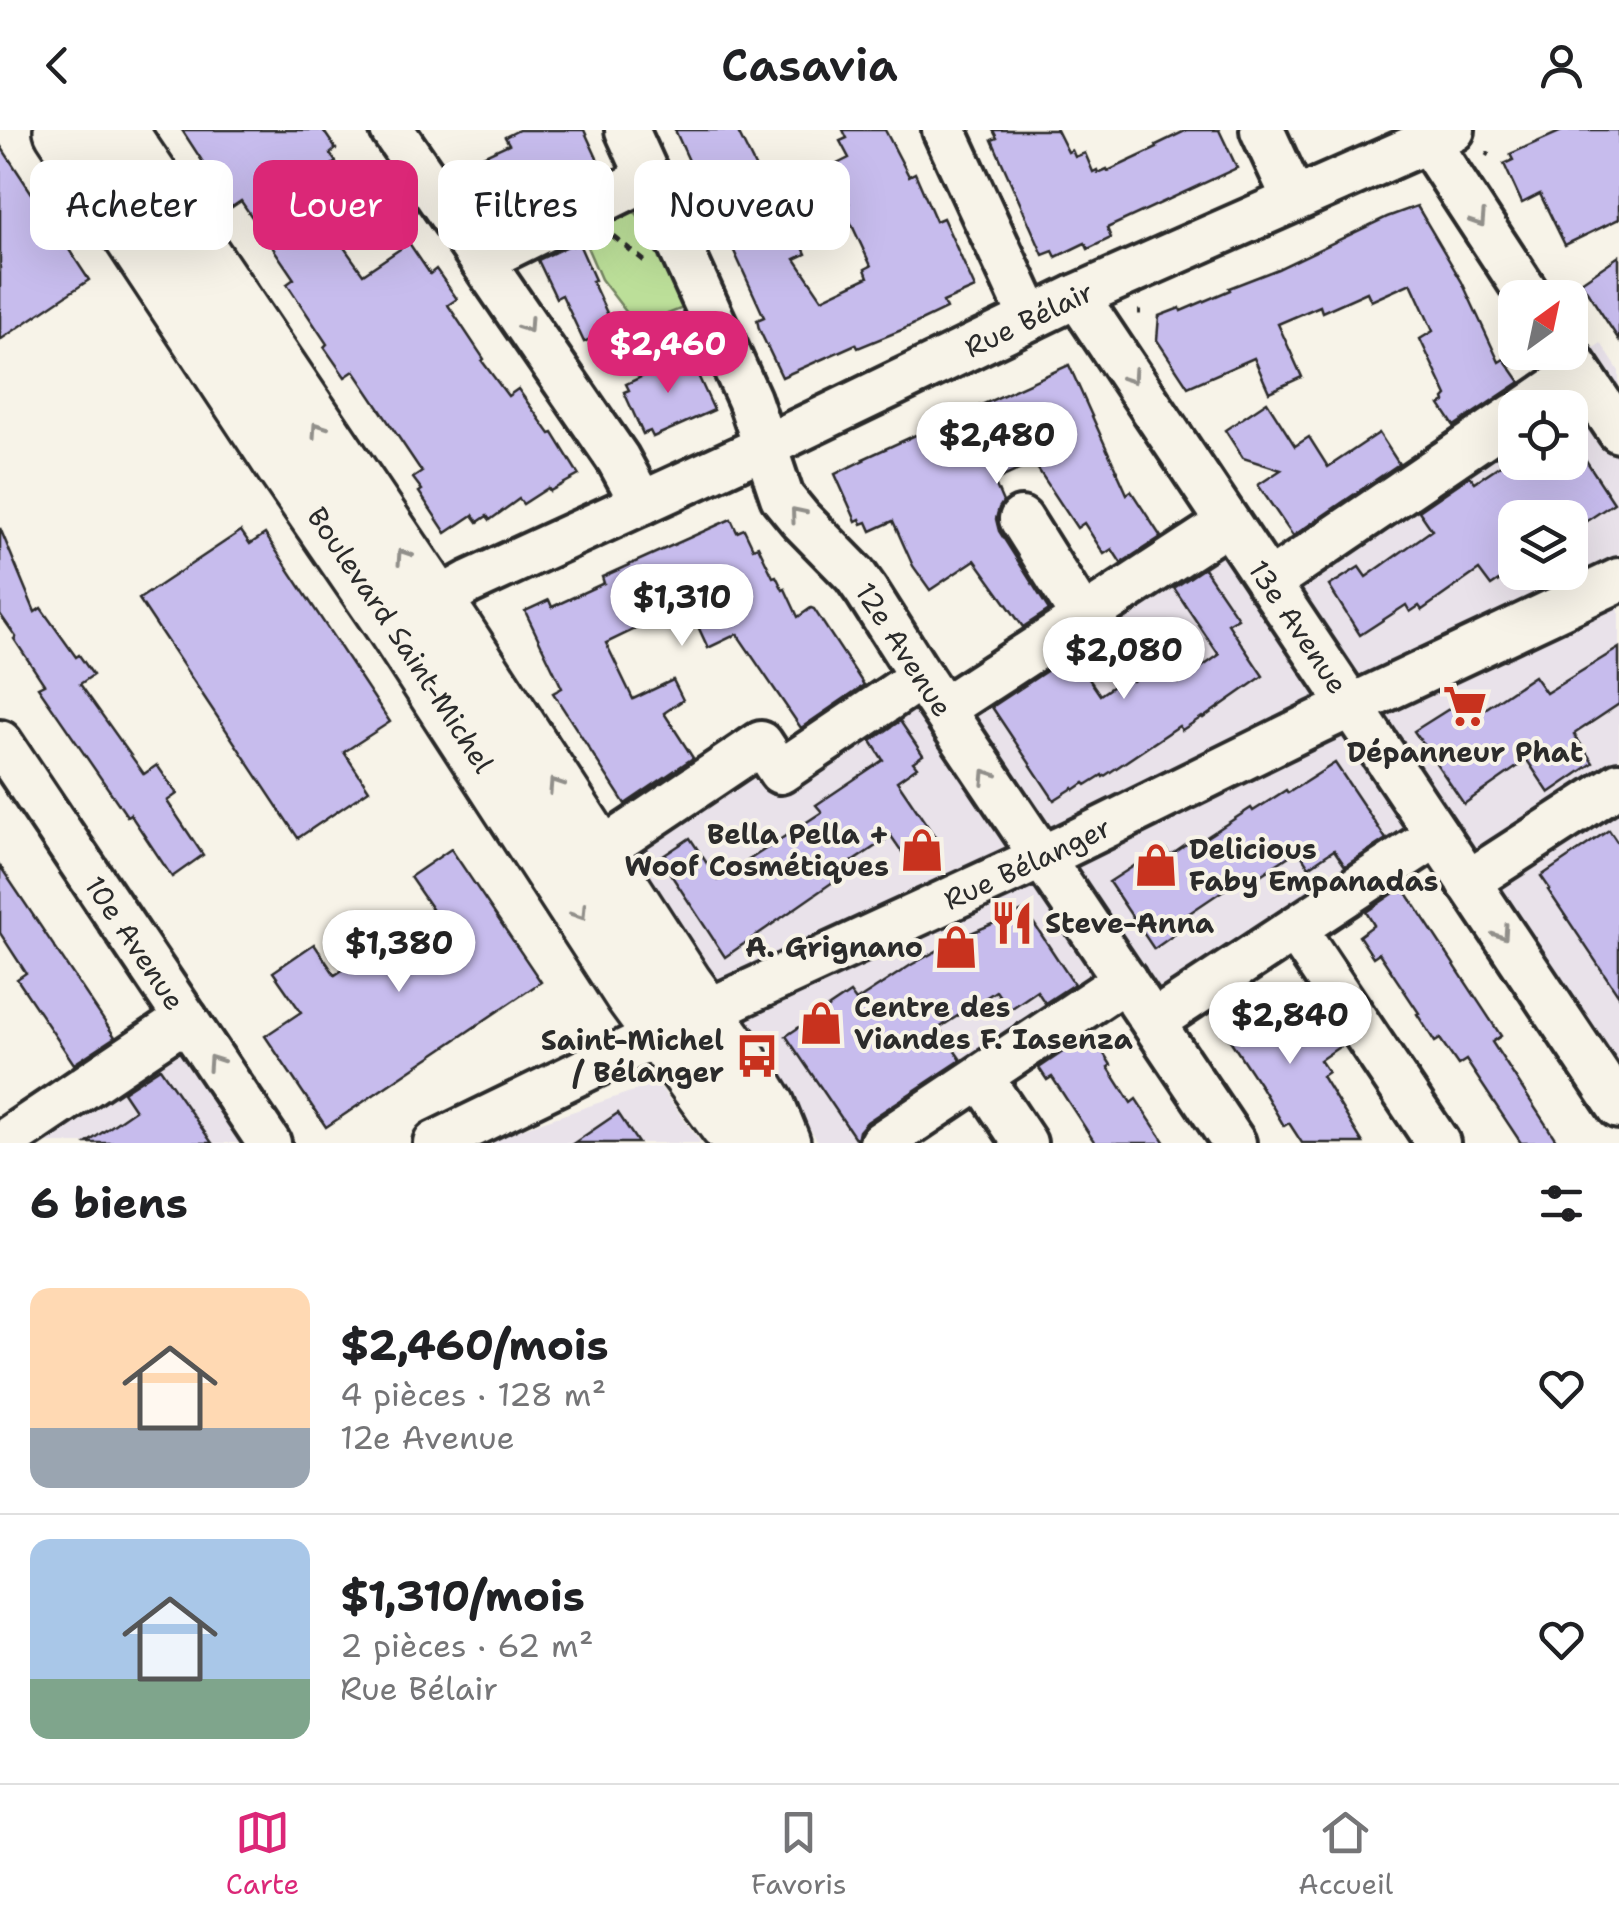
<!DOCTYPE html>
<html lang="fr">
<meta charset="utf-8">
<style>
body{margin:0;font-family:"Shantell Sans",sans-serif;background:#f2f2f2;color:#202124;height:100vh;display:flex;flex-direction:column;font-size:38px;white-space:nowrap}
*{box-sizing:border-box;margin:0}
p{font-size:32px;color:#757577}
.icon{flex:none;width:55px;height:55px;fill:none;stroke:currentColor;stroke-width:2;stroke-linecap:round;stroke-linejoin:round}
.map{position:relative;height:1013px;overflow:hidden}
.side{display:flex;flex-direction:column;background:#fff;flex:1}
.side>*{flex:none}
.banner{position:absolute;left:30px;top:30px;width:1000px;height:90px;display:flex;gap:20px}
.needle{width:65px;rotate:33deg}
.controls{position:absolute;left:1498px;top:150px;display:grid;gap:20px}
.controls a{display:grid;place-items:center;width:90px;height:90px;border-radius:20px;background:#fff;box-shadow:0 10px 40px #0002;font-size:50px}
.price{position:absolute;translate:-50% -85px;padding:0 22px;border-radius:35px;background:#fff;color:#222;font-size:32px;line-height:65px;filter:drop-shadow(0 2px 5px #0008)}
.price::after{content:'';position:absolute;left:50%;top:60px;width:30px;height:22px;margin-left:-15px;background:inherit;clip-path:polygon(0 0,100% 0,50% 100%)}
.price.current{background:#db2777;color:#fff}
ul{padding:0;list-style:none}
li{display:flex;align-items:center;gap:30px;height:250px;padding:0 30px}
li+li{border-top:2px solid #e0e0e0}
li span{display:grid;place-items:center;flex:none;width:280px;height:200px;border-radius:20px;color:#555}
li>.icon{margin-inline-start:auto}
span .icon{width:120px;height:120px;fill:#fffc;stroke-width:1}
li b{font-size:42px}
h2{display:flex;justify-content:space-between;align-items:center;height:120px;padding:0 30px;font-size:42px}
.tag{padding:0 35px;border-radius:20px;background:#fff;box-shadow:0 10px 40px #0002;font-size:35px;line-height:90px}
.tag.current{background:#db2777;color:#fff}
header{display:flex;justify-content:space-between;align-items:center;height:130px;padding:0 30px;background:#fff;font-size:45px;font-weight:600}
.dock{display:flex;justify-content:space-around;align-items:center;height:140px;border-top:2px solid #e0e0e0;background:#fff;font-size:28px;color:#757577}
.dock a{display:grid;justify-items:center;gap:5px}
.dock .current{color:#db2777}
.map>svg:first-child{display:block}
.built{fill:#e9e2ea;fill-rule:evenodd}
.green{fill:#bcdf99;stroke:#748562;stroke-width:2.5}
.building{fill:#c7bced;stroke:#2b2b2b;stroke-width:2.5}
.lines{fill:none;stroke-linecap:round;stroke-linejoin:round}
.minor-casing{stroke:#2b2b2b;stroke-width:50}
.major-casing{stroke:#2b2b2b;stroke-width:62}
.path{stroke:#2b2b2b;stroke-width:5;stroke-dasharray:8 8;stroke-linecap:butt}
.minor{stroke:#f7f3e8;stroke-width:42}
.major{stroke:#f7f3e8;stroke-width:55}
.oneway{stroke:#918f8a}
.labels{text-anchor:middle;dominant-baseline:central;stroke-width:8;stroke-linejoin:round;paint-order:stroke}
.street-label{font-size:28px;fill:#2b2b2b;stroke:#f7f3e8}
.poi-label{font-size:28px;font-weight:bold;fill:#2b2b2b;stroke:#f7f3e8;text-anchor:end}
</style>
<header><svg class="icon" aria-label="back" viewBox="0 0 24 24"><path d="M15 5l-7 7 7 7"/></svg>Casavia<svg class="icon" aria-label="person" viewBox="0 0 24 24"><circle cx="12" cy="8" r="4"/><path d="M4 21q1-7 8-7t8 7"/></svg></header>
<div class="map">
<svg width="1619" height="1013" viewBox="0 0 1619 1013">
<rect width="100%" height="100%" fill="#f7f3e8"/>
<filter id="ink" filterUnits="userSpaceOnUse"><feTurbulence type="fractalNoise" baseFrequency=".01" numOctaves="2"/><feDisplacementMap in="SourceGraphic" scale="20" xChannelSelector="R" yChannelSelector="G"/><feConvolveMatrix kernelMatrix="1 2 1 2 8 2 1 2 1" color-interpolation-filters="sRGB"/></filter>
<g filter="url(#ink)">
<g class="built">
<path d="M1601 213 1619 241V977L1437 705 1153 892 1126 850 879 1013H819L629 712 756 625 904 570 960 558 1246 374 1284 432ZM1515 278H1570V332H1515ZM1515 388H1570V442H1515Z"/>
<polygon points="186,889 269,1013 2,1013"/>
<polygon points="651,955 661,958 701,1013 480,1013"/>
</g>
<polygon class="green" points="630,80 637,84 673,153 683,178 637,196 601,149 581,103"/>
<g class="building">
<polygon points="182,0 323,0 336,19 330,24 336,32 298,58 323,94 326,92 363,144 409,113 430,144 436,139 457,169 448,175 484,229 482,231 508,266 518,259 550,304 553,303 579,345 550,361 548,358 523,374 519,369 490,390 487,386 478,392 473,385 446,403 419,362 422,360 413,348 422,342 354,241 345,247 324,217 327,214 287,154 294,149 241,71 232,77"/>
<polygon points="519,0 584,0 601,37 497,85 474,37 479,34 476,29 509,14 505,7"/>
<polygon points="675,0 737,0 784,95 791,91 806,124 795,129 822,169 868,147 865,139 871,136 843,76 849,73 835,43 840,40 837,34 849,28 840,11 847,8 843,0 885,0 909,46 915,43 936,91 943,88 975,158 943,172 946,179 904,199 858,218 856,214 782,247 759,199 757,190 764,187 698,42 695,44"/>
<polygon points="993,0 1057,0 1068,22 1072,20 1075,27 1085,23 1093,42 1097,40 1098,43 1107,39 1108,41 1157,18 1156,15 1187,0 1219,0 1237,38 1107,98 1111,108 1088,119 1085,113 1056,127 1053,121 1043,125 992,10 997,8"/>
<polygon points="1564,0 1619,0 1619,89 1565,115 1540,64 1522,73 1504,34 1513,30 1510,24"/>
<polygon points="0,15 89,150 0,210"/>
<polygon points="1417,76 1462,152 1499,232 1504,229 1520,252 1454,296 1440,275 1445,272 1444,269 1447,266 1420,209 1433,201 1411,153 1371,171 1367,162 1322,182 1320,176 1278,194 1302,247 1269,262 1254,228 1188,257 1157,210 1159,186 1180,178 1181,181 1230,160 1229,158 1278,139 1387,87"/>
<polygon points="572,114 573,116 579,114 595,150 592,151 614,198 584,212 562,165 556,168 538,130"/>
<polygon points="1619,126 1619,210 1581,152"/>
<polygon points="681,221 686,233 691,230 714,280 653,307 650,301 643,304 624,262 629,260 626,254 658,239 656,232"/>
<polygon points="1069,235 1127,364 1131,361 1161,407 1121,433 1112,419 1104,424 1084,393 1077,398 1034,333 994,351 1003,372 999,378 996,389 999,401 1049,480 1023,497 975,430 930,460 913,436 893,391 871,401 867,392 862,394 860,389 856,391 835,344 864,330 863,329"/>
<polygon points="1267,272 1295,316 1309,307 1328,337 1379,303 1399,334 1293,406 1258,355 1281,340 1243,328 1225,300"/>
<polygon points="1570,306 1614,373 1570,402 1570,388 1515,388 1515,440 1491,456 1479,440 1422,480 1419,476 1410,482 1406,475 1360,505 1329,456 1359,437 1366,447 1432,400 1419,381 1470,346 1475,352 1505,332 1570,332"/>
<polygon points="731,389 737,402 744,399 753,418 758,416 773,447 776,446 783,460 785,459 798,487 811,478 814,479 864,555 801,598 737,504 708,518 690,479 664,491 662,486 606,513 633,569 673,550 683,570 664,583 693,628 625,674 553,563 562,558 525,481 549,470 552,477 604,453 602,447"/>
<polygon points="0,398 35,482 41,478 76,527 79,525 93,545 80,554 144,644 157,635 177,664 167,671 203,725 172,747 130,684 127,686 38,557 44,554 14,509 16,507 0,484"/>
<polygon points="241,401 250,414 265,404 390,592 344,622 369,660 298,708 139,469"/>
<polygon points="1204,438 1238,488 1228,494 1263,546 1203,588 1202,587 1182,600 1179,596 1103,647 1102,645 1086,655 1084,653 1074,660 1073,658 1054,670 992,577 1072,524 1100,565 1128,546 1133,551 1161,532 1163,536 1166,534 1179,553 1219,525 1174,458"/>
<polygon points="1619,518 1619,574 1574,604 1593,633 1549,663 1527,630 1464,674 1414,601 1468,567 1479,583 1534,546 1546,563"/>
<polygon points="900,591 923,625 913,632 917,637 897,651 941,716 911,735 891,706 840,740 843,745 725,827 660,728 690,708 718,750 822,682 816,675 883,630 871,611"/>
<polygon points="1335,633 1386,709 1345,736 1334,720 1309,737 1298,720 1259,746 1255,739 1176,792 1181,800 1154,819 1109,752 1137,734 1139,738 1166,720 1170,726 1196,708 1199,712 1251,678 1253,681 1286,660 1288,663"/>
<polygon points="1609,700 1619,715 1619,866 1548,760 1550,759 1541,746"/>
<polygon points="451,719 541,852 326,997 265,906 301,882 273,842 314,814 335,845 432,779 410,747"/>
<polygon points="0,736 115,907 74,934 17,849 26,843 0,803"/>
<polygon points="1403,757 1501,906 1492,912 1558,1013 1521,1013 1466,930 1458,935 1440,909 1435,912 1417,884 1419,883 1379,823 1373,827 1359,806 1374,795 1366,782"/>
<polygon points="1025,780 1074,854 1045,873 1037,861 1009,880 996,861 939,898 961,930 867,992 859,1001 857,1011 786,906 850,863 856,871 911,835 964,806"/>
<polygon points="1246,861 1254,873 1263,868 1283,898 1316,876 1342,915 1320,930 1328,942 1322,946 1363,1013 1302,1013 1289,993 1284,996 1261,957 1212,883"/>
<polygon points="1091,903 1111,935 1108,937 1131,973 1136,969 1165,1013 1095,1013 1052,947 1047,950 1039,938"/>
<polygon points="160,938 212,1013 87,1013 135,980 123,962"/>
<polygon points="618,983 638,1013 574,1013"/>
</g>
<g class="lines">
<g class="minor-casing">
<g id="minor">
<polyline points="392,0 618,329 642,373"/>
<path id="s1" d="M627 0 749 269 782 367 800 389 855 445 867 462 921 547 1234 1013"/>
<polyline points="944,0 1031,188"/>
<polyline points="1262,0 1294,69"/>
<polyline points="1428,12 1530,168"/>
<polyline points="482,130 649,48"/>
<path id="s2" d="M1077 166 1619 977"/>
<polyline points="1566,222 1619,301"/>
<polyline points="1527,278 1579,242"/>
<polyline points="1021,389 1083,488"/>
<polyline points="1268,453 1515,285"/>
<path id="s3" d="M411 485 470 452 766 316 1077 166 1453 0"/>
<polyline points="943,579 1228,393"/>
<path id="s4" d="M0 612 269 1013"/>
<polyline points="599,722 761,613 780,642 921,547"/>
<polyline points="1468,752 1619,654"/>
<polyline points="1295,799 1438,1013"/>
<polyline points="1153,892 1437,705"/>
<polyline points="981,947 1025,1013"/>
<polyline points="2,1013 186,889"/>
<path id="s5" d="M435 1013 705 882 1066 716 1317 592 1619 450"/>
<polyline points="881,1013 1125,850"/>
</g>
</g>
<g class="major-casing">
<g id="major">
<path id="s6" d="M62 0 284 336 393 495 633 865 727 994 747 1013"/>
<polyline points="118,0 455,500 684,854 733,921 767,976 782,1013"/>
</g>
</g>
<g class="path">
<polyline points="1486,23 1489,25"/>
<polyline points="613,106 647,133"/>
<polyline points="1138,182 1141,182"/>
</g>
<use href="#minor" class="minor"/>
<use href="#major" class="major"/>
</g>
<defs><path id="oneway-chevron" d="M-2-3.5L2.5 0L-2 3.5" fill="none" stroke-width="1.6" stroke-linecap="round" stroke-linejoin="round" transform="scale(2.5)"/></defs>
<g class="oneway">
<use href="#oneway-chevron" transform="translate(1479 90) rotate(57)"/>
<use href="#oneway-chevron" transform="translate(527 196) rotate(56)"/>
<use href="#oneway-chevron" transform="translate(1131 247) rotate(56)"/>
<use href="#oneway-chevron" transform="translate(318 299) rotate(-124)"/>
<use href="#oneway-chevron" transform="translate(797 384) rotate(-130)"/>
<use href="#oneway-chevron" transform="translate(403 426) rotate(-124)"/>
<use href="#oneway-chevron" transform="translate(987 646) rotate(-123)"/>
<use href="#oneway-chevron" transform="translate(555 655) rotate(-123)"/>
<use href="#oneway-chevron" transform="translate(580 783) rotate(57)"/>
<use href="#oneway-chevron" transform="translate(1502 803) rotate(56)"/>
<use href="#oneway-chevron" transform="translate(214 932) rotate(-124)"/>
</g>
</g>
<defs>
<g id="supermarket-bare" transform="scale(3.45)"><path d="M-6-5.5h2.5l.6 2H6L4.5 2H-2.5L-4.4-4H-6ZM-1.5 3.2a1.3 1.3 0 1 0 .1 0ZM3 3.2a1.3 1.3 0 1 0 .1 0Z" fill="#c8321e" stroke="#f7f3e8" stroke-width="2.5" paint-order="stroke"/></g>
<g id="shop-bare" transform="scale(3.45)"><path d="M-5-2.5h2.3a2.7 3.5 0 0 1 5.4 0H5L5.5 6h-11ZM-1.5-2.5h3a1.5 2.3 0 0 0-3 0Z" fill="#c8321e" stroke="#f7f3e8" stroke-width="2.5" paint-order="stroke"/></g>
<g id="restaurant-bare" transform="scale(3.45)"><path d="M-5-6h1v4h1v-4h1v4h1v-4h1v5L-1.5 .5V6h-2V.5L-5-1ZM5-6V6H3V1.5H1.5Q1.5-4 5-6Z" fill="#c8321e" stroke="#f7f3e8" stroke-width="2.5" paint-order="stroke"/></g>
<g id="bus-bare" transform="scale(3.45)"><path d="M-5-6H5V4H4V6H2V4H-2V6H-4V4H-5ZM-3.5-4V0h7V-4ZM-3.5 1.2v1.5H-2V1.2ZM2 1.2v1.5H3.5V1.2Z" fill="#c8321e" stroke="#f7f3e8" stroke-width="2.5" paint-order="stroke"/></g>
</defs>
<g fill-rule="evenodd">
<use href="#supermarket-bare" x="1465" y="576"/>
<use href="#shop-bare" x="922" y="720"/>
<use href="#shop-bare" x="1156" y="735"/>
<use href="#restaurant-bare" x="1012" y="793"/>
<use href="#shop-bare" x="956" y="817"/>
<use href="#shop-bare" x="821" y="893"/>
<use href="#bus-bare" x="757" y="926"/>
</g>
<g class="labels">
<g class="street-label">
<text stroke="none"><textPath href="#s3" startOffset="685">Rue Bélair</textPath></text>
<text stroke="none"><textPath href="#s2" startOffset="398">13e Avenue</textPath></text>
<text stroke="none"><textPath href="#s6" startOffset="612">Boulevard Saint-Michel</textPath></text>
<text stroke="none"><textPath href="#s1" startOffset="595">12e Avenue</textPath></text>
<text stroke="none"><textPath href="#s5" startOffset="655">Rue Bélanger</textPath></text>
<text stroke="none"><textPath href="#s4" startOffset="242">10e Avenue</textPath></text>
</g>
<g class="poi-label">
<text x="1465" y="622" text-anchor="middle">Dépanneur Phat</text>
<text x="889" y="704">Bella Pella +<tspan x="889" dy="32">Woof Cosmétiques</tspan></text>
<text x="1189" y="719" text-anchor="start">Delicious<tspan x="1189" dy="32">Faby Empanadas</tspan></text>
<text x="1045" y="793" text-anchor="start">Steve-Anna</text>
<text x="923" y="817">A. Grignano</text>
<text x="854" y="877" text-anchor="start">Centre des<tspan x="854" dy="32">Viandes F. Iasenza</tspan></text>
<text x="724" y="910">Saint-Michel<tspan x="724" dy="32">/ Bélanger</tspan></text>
</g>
</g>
</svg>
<div class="controls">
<a><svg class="needle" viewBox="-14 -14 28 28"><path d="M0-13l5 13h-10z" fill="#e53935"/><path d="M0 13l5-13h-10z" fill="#757577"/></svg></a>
<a><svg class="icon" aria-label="locate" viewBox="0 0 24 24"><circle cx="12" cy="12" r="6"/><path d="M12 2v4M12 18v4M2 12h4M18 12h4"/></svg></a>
<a><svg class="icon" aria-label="layers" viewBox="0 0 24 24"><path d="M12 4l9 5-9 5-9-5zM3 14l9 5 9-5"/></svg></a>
</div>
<b class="price current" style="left:668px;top:266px">$2,460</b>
<b class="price" style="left:997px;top:357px">$2,480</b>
<b class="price" style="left:682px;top:519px">$1,310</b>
<b class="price" style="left:1124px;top:572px">$2,080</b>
<b class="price" style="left:399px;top:865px">$1,380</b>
<b class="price" style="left:1290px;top:937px">$2,840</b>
<div class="banner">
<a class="tag">Acheter</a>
<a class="tag current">Louer</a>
<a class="tag">Filtres</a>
<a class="tag">Nouveau</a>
</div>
</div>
<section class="side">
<h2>6 biens<svg class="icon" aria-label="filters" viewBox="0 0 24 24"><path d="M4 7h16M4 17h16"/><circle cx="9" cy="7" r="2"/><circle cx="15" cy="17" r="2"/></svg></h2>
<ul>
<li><span style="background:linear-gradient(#ffd9b3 70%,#9aa5b1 0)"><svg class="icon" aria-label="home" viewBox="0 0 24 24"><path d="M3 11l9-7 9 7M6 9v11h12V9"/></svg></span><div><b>$2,460/mois</b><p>4 pièces · 128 m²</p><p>12e Avenue</p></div><svg class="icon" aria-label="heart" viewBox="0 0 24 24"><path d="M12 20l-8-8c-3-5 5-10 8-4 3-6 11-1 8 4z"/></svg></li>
<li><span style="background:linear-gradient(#a9c7e8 70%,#7fa58c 0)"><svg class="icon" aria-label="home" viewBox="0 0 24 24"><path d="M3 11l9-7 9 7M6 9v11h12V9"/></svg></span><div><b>$1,310/mois</b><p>2 pièces · 62 m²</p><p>Rue Bélair</p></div><svg class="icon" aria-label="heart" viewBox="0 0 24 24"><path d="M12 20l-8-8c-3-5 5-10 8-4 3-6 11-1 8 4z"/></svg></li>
</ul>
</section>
<nav class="dock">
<a class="current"><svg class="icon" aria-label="map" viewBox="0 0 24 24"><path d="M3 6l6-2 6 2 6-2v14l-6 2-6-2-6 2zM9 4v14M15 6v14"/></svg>Carte</a>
<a><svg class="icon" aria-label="saved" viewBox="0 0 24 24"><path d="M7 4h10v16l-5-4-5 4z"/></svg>Favoris</a>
<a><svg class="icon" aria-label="home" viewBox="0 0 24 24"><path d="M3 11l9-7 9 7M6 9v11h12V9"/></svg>Accueil</a>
</nav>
